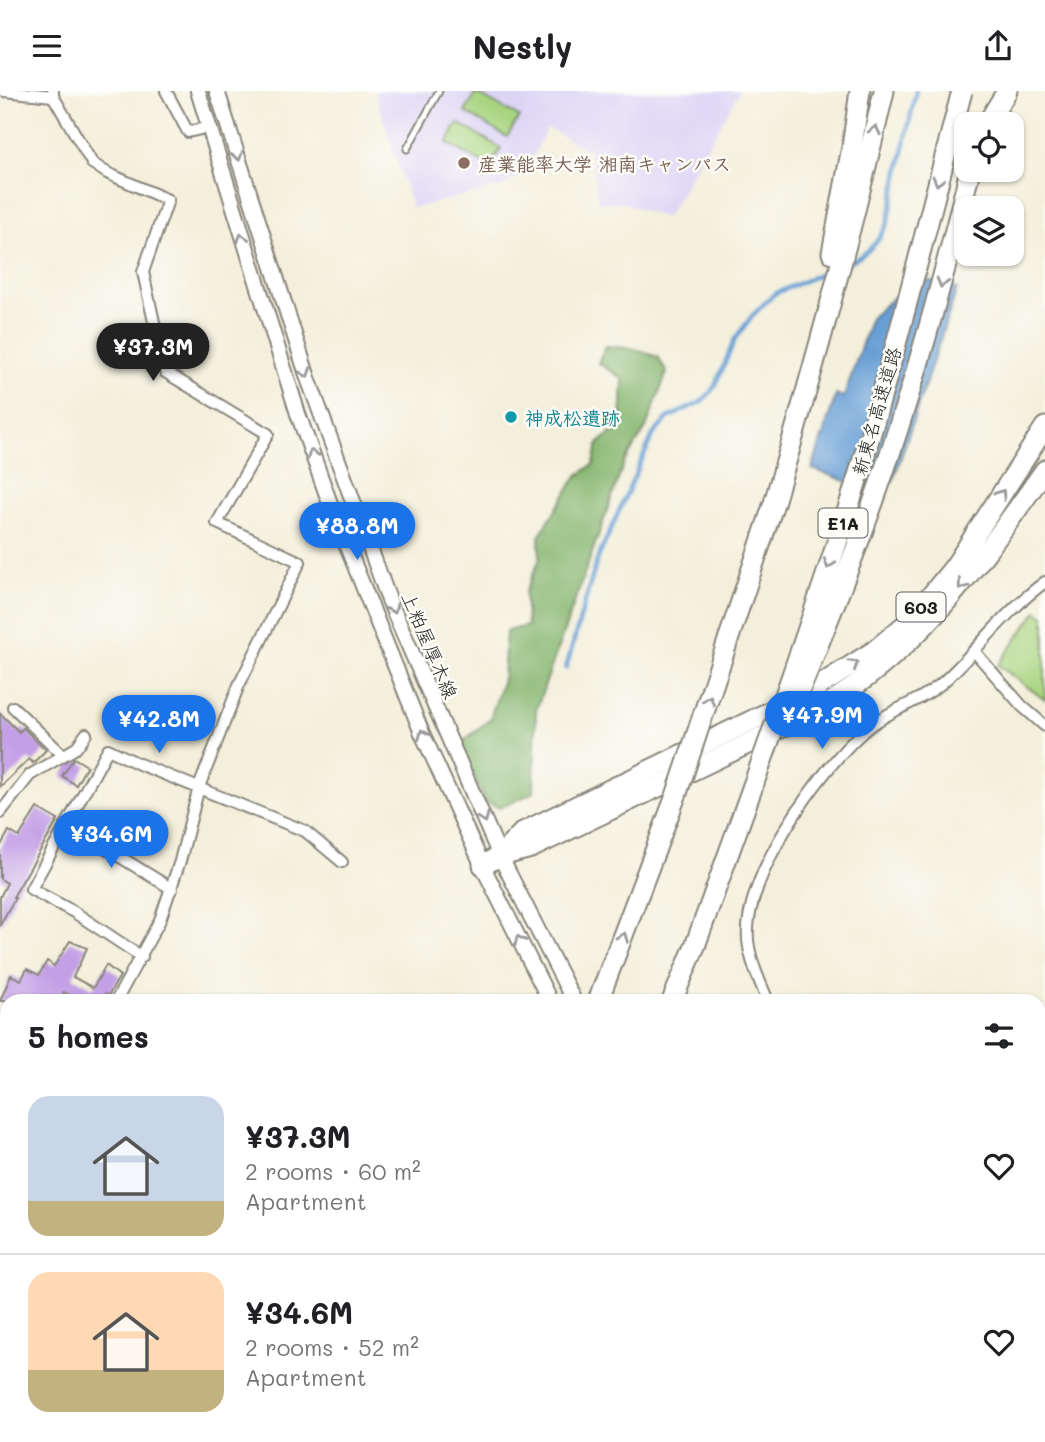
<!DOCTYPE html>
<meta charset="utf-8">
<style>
body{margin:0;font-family:Mali,"Klee One",sans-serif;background:#f2f2f2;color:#202124;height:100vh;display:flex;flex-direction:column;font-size:26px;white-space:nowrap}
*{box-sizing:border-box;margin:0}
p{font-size:23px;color:#757577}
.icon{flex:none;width:38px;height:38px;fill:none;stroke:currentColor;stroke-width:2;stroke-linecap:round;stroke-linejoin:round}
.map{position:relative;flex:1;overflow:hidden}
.sheet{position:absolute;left:0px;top:903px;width:1046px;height:448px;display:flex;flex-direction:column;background:#fff;border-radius:21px 21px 0 0;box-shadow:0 2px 5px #0004}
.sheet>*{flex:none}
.fabs{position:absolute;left:954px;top:21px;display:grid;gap:14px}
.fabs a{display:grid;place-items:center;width:70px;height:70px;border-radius:14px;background:#fff;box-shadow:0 2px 5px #0004;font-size:35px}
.price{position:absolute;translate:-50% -60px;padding:0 16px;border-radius:24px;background:#1a73e8;color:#fff;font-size:23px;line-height:46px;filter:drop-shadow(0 2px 4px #0008)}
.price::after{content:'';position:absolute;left:50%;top:42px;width:21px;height:16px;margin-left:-10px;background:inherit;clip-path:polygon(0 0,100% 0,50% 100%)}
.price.active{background:#222;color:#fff}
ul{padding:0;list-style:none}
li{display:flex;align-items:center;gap:21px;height:175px;padding:0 28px}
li+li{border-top:2px solid #e0e0e0}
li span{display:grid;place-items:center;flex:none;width:196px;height:140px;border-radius:21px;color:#555}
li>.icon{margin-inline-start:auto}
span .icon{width:84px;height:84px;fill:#fffc;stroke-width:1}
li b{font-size:30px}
h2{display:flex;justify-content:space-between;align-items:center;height:84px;padding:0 28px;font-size:30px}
header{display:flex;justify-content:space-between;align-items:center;height:91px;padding:0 28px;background:#fff;font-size:32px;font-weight:700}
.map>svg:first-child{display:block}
.built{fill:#ddd5f6}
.green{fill:#a9d581;stroke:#62784e;stroke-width:2}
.forest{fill:#86b66f;stroke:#516946;stroke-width:2}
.water{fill:#679fd5;stroke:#425e78;stroke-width:2}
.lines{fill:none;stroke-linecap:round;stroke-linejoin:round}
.stream{stroke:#679fd5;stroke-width:4.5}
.building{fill:#c39fe6}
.lane-casing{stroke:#88867b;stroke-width:9}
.street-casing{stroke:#88867b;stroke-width:14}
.secondary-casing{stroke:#88867b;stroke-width:18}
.highway-casing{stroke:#88867b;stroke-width:23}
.lane{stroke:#fff;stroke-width:5}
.street{stroke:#fff;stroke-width:10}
.secondary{stroke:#fff;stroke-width:14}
.highway{stroke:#fff;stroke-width:19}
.highway-bridge-casing{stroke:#88867b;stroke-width:23;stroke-linecap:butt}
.highway-bridge{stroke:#fff;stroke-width:19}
.oneway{stroke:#999}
.education-dot{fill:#8d6e63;stroke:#fdfcf7;stroke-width:2.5}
.culture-dot{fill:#0f9aa8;stroke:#fdfcf7;stroke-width:2.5}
.labels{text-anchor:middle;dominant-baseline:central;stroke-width:5;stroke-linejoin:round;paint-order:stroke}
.shield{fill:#fdfcf7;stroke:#605f5e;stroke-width:2}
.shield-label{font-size:18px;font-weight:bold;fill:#1c1c1c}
.education-label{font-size:19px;font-weight:bold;fill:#785e54;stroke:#fdfcf7;text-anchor:start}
.street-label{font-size:19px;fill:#1c1c1c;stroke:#fdfcf7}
.culture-label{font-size:19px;font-weight:bold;fill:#0d838f;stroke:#fdfcf7;text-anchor:start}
</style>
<header><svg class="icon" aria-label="menu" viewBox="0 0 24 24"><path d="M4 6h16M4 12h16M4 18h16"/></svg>Nestly<svg class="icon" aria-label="share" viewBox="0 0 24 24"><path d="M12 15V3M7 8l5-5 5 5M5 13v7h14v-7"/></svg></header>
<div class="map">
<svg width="1045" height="1351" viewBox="0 0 1045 1351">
<rect width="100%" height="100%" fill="#fdfcf7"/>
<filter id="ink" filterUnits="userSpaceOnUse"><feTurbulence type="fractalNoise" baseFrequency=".0143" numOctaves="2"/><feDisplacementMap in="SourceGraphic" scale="14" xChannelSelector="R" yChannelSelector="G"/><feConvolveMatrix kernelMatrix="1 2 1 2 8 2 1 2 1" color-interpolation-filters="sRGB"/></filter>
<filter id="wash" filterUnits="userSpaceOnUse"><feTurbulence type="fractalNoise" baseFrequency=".00686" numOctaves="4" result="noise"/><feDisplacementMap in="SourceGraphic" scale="28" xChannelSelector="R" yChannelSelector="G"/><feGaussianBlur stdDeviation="1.57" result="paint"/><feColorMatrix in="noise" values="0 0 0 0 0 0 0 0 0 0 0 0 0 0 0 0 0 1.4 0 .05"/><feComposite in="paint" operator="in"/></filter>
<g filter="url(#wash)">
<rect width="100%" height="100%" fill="#f3efda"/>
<polygon class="built" points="374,0 740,0 666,127 621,111 598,112 590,60 547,37 525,81 502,96 412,117"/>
<g class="green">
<polygon points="476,2 519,26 507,46 465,21"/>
<polygon points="458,32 501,57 490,76 447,52"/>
<polygon points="1037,520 1045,526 1045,609 998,574"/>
</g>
<polygon class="forest" points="606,255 635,258 658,266 667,281 646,337 624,372 536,619 534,701 500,717 485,711 460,653 490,628 503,588 506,540 527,535 525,502 540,467 539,445 577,385 594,373 598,353 621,333 623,288 598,272"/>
<polygon class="water" points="917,186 957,198 893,390 868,398 812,378 836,304 844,306 871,226"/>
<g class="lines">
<g class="stream">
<path d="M847 172C868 163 877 153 888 132L916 0"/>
<polyline points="566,577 597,469 653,344 668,327 701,311 710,302 716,293 735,248 752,225 774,203 832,178"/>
</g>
</g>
<g id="blocks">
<g class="building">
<polygon points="0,622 19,641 23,637 46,659 33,672 29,668 0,696"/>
<polygon points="74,667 87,675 76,694 62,685"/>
<polygon points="37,717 58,729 13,806 15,807 0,834 0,806 7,792 0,788 0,756 9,740 19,746"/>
<polygon points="70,850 87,857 73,886 93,897 106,874 120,885 108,905 105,903 101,910 80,910 64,901 59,910 0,910 11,884 21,889 27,878 39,884 47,870 54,875"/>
</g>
</g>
</g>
<g filter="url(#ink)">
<use href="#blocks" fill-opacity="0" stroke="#88867b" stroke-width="2"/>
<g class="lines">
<g class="lane-casing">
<polyline id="lane" points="407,58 439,0"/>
</g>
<g class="street-casing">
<g id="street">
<polyline points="4,0 53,5"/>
<polyline points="53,0 53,5 92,72 107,82 168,109 143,181 165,281 268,343 217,432 300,471 239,594 199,696 180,770 160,829 116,910"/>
<polyline points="166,0 188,41 209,36"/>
<polyline points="974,560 1022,615 1045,635"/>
<polyline points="13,616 63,664"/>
<polyline points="0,722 30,684 76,657 86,643"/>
<polyline points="67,733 172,798"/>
<polyline points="142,866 74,821 31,798 108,658 139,673 305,740 342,771"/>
<path d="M768 910C760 891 750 870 748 849 743 786 819 679 865 639 888 619 919 612 942 592 978 559 1005 520 1045 491"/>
<polyline points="0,1110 7,1100"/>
<polyline points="1040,1136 1045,1135"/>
<polyline points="0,1320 7,1322"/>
<polyline points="72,1344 77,1351"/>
<polyline points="121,1351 125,1344"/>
</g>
</g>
<g class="secondary-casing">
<g id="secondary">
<polyline points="198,0 298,323 332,418 422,642 486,782 550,910"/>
<polyline points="217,0 308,287 389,509 500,765 574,910"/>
<polyline points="0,945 7,948"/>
<polyline points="1040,1252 1045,1256"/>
<polyline points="755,1344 758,1351"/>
<polyline points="773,1344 775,1351"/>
</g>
</g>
<g class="highway-casing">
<g id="highway">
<polyline points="987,33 1007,0"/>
<polyline points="832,162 852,56 860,0"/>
<path d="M774 412C814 276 852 139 884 0"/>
<polyline points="500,765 523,741 808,602 874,560 912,528 955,475 1045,336"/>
<path d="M483 774 500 765 531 757 818 619C923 557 976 476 1045 379"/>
<polyline points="672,910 695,855"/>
<polyline points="403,1351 406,1344"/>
<polyline points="474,1351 477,1344"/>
</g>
</g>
<use href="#lane" class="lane"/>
<use href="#street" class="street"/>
<use href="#secondary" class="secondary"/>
<use href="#highway" class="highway"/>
<g class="highway-bridge-casing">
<g id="highway-bridge">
<path d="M794 614C824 539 856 463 882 386 917 285 945 182 970 79"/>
<path d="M695 855C747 712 799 569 846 424 890 285 925 142 962 0"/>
<polyline points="598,910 677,702 774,412"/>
</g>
</g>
<use href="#highway-bridge" class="highway-bridge"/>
</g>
<defs><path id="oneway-chevron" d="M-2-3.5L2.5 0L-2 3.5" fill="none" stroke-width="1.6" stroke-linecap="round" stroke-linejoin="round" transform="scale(1.75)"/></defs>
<g class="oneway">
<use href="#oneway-chevron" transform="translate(875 39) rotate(-77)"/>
<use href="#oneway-chevron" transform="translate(238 65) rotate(73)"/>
<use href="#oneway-chevron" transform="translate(938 90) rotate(105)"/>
<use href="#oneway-chevron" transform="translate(242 147) rotate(-107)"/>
<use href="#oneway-chevron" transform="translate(942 192) rotate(106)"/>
<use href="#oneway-chevron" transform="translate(306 282) rotate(71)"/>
<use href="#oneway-chevron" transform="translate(312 363) rotate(-110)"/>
<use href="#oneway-chevron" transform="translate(1001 403) rotate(-57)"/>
<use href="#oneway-chevron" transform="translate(829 473) rotate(109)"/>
<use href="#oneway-chevron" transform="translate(962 494) rotate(129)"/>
<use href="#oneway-chevron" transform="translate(393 518) rotate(67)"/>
<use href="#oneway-chevron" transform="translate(854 573) rotate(-33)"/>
<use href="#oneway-chevron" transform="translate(709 609) rotate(-71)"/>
<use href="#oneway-chevron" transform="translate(423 643) rotate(-114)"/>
<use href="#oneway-chevron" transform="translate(484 727) rotate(67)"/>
<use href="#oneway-chevron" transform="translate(623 846) rotate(-69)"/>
<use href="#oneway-chevron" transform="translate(519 849) rotate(-116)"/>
</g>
</g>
<circle class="education-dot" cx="464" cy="72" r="7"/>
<circle class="culture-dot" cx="511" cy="326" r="7"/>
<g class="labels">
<g class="shield">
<rect x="818.5" y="417.5" width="49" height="29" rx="5"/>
<rect x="896.5" y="501.5" width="49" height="29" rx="5"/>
</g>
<g class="shield-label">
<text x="843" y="432">E1A</text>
<text x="921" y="516">603</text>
</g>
<g class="education-label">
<text x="478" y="72">産業能率大学 湘南キャンパス</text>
</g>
<g class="street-label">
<text transform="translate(876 320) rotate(-74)">新東名高速道路</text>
<text transform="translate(430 554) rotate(67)">上粕屋厚木線</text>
</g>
<g class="culture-label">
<text x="525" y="326">神成松遺跡</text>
</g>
</g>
</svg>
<div class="fabs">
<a><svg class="icon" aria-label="locate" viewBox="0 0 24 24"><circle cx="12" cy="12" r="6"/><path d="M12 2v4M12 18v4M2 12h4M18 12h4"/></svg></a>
<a><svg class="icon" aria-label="layers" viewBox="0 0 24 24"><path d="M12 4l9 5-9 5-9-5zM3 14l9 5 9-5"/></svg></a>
</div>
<b class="price active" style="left:153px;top:292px">¥37.3M</b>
<b class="price" style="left:357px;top:471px">¥88.8M</b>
<b class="price" style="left:822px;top:660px">¥47.9M</b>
<b class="price" style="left:159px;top:664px">¥42.8M</b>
<b class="price" style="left:111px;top:779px">¥34.6M</b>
<section class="sheet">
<h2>5 homes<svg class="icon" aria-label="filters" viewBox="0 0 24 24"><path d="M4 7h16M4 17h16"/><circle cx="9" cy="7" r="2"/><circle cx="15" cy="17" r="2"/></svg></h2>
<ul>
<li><span style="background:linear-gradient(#c9d6e8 75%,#c2b280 0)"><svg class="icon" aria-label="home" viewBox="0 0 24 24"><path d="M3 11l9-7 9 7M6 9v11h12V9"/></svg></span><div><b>¥37.3M</b><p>2 rooms · 60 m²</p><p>Apartment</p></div><svg class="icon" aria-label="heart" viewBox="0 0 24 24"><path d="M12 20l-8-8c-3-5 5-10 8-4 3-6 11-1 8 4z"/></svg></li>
<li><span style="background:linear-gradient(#ffd9b3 70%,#c2b280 0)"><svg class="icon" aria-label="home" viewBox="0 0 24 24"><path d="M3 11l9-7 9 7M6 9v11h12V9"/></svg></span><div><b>¥34.6M</b><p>2 rooms · 52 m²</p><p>Apartment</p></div><svg class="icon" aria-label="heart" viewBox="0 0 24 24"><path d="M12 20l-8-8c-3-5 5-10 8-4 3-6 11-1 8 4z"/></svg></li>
</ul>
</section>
</div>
